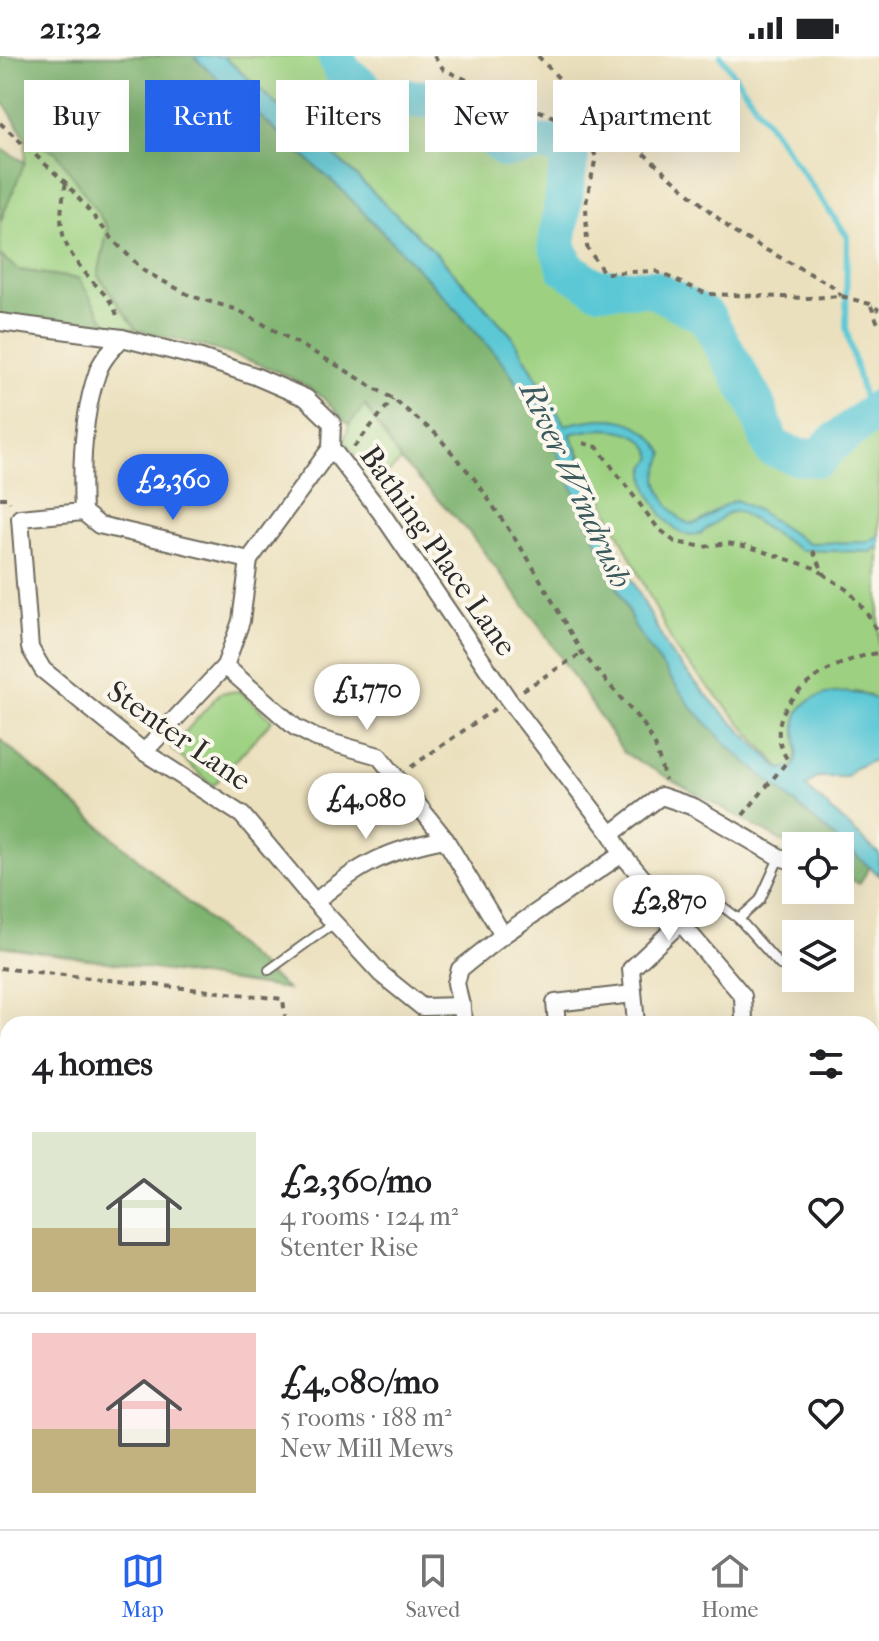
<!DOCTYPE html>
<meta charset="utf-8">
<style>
body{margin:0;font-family:"IM FELL French Canon",serif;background:#f2f2f2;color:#202124;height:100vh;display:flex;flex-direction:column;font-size:30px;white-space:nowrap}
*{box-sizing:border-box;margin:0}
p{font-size:26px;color:#757577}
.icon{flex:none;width:44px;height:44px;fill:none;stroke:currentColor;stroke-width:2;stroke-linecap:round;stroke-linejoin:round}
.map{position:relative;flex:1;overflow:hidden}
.panel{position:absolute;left:0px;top:960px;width:880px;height:514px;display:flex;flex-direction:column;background:#fff;border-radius:24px 24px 0 0;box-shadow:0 8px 32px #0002}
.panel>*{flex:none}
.hud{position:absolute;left:24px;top:24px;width:832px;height:72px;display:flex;gap:16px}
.controls{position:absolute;left:782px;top:776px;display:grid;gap:16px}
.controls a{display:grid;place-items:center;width:72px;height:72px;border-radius:0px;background:#fff;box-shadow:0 8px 32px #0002;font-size:40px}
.price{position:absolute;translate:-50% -68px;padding:0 18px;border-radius:28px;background:#fff;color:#222;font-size:26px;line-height:52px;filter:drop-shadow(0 2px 4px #0008)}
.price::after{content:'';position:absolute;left:50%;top:48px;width:24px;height:18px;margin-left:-12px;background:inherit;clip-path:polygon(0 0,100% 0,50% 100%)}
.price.active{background:#2563eb;color:#fff}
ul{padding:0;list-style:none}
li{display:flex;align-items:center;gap:24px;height:200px;padding:0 32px}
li+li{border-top:2px solid #e0e0e0}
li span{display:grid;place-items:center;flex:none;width:224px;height:160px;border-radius:0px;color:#555}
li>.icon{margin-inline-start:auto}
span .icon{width:96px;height:96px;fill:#fffc;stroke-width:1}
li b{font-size:34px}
h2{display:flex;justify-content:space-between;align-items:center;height:96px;padding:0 32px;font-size:34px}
.chip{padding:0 28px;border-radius:0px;background:#fff;box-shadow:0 8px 32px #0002;font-size:28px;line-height:72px}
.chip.active{background:#2563eb;color:#fff}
.status{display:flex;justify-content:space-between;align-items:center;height:56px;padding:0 40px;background:#fff;direction:ltr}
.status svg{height:22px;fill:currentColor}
.menu{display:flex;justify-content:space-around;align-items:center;height:112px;border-top:2px solid #e0e0e0;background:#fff;font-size:22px;color:#757577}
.menu a{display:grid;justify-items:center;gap:4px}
.menu .active{color:#2563eb}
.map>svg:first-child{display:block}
.green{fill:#9dd181;stroke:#647e56;stroke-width:2}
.forest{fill:#7eb36f;stroke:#546f4d;stroke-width:2}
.water{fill:#5cc8d5;stroke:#447a80;stroke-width:2}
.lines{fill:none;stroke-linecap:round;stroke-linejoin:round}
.stream{stroke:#5cc8d5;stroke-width:6}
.river{stroke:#5cc8d5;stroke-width:38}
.lane-casing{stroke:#6e6a5e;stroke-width:12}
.street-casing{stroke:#6e6a5e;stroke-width:20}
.primary-casing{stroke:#6e6a5e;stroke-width:30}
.path{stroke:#6e6a5e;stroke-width:4;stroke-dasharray:6 6;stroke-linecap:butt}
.lane{stroke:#fff;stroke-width:8}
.street{stroke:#fff;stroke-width:16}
.primary{stroke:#fff;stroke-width:26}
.labels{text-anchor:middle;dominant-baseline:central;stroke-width:8;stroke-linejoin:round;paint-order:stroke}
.street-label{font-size:30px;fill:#2b2b2b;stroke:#fbf7ec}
.water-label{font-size:32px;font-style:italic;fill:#3a5a5e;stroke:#fbf7ec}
</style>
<div class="status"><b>21:32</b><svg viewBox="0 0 49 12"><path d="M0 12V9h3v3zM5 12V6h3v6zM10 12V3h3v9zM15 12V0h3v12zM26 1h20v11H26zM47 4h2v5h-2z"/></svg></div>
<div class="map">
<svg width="879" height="1473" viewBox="0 0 879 1473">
<rect width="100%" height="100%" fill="#fbf7ec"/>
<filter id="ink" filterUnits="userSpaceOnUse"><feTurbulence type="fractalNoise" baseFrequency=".0125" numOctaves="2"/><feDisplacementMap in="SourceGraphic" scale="16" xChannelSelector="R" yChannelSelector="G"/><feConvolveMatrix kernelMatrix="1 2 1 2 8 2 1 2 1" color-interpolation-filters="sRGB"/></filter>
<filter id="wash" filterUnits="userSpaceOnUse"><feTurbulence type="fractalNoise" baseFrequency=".006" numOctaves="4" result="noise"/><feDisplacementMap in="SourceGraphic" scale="32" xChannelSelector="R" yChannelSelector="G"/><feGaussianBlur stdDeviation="1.8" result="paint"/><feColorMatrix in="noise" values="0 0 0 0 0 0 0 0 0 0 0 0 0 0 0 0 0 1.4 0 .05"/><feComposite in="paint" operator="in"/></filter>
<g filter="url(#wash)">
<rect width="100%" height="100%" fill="#ebe0bd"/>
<g class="green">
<path d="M223 0H325L333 20 375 55H450L500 101 560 98 549 191 558 218 592 242 648 244 699 266 764 400 825 414 879 368V648L869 639 855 636 796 670C799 684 800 698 794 711L781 713 676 594 573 384 512 280 434 195 352 116Z"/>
<polygon points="26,83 56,95 108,172 98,220 137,274 106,267 78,223 18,214 0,199 0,166 25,106"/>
<polygon points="364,349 401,405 377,427 344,385 349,369"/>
<polygon points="240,635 272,664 213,730 171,692 220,637"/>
</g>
<g class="forest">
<path d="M0 0H193L343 135 445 241 505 309 548 376 590 467 692 652 870 811 859 828 840 817V790H796V793L624 697 539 569 468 475 401 405 365 349 349 369C340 361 333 351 323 342 284 308 188 286 137 274L98 219 108 172 56 96 26 83 5 48 0 46Z"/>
<polygon points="0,92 25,106 0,166"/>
<polygon points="0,199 18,214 79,223 106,267 0,261"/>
<polygon points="0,683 287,933 0,890"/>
</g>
<path class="water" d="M193 0H223L352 116 434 195 512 280 565 369C605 359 641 357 664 398 662 406 657 415 657 423 659 437 679 473 697 467 707 464 719 449 736 444L759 455 807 487 868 486 879 479V490L871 496 800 494 738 455 728 457 700 478C694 479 687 479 681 477 666 471 640 429 646 412 647 408 650 405 653 402 644 367 597 371 570 378L628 516 670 597 716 650 780 713 794 711C803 692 792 678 797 661 805 632 856 632 877 644L879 702 853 713 847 721H817L806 731 879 798V819L730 692 692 652 636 573 548 376 505 309 445 241 343 135Z"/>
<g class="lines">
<polyline class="stream" points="721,0 847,180 846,272 868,358"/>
<polyline class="river" points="336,0 343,15 378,45 395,42 451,44 506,93 536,88 565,87 570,100 557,188 566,212 597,232 651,232 706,260 756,348 772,392 799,401 819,402 831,389 879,352"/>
</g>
</g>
<g filter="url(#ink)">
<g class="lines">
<g class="lane-casing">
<g id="lane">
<polyline points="703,836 739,863 780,909"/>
<polyline points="739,863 760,844 779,802"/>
<polyline points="269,914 334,867"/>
<polyline points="872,1178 879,1178"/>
<polyline points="0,1283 8,1280"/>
<polyline points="874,1330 879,1313"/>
<polyline points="480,1466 486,1473"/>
<polyline points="603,1466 611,1473"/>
<polyline points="414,1473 425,1466"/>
</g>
</g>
<g class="street-casing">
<g id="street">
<polyline points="0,266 122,282 201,302 255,320 306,342 332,367 331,392 380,455 508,643 611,778 622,798 503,879"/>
<polyline points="331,392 249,504 241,565 225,610 295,671 316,682 379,700 445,783 503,879 460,913 456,927 465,968"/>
<polyline points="83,456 20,462 30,592 43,614 144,696 242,759 315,846 381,918 422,951 462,950"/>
<path d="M83 456C81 412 82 360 97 318 101 304 112 293 122 282"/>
<polyline points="83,456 99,469 249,504"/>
<polyline points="144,696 225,610"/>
<polyline points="611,778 661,740 694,751 779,801 796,806"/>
<polyline points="622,798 743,940 744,964"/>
<path d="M315 846C360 808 388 794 445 783"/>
<polyline points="557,968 555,947 633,938"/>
<polyline points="636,968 631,913 679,868"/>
<polyline points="0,998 8,998"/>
<polyline points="0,1184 8,1185"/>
<polyline points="872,1419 879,1420"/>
<polyline points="107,1466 110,1473"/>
<polyline points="588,1473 593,1466"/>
<polyline points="760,1473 761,1466"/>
<polyline points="873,1473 879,1439"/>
</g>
</g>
<g class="primary-casing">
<g id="primary">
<polyline points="872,1066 879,1066"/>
<polyline points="0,1116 8,1117"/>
</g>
</g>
<g class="path">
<polyline points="434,0 444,14 584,74 596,101 586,147 587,191 604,217 655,215 707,238 808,242 841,240 870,248 879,254"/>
<polyline points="538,0 565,29 735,177 831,229 841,240"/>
<polyline points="0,67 66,127 114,185 144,215 191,240 238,254 340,311 393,343 436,378 477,426 529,504 582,597 644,669 655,689 665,724"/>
<path d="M66 127C55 175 62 192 95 228 106 240 115 248 118 264"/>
<polyline points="871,250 879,270"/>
<polyline points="583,387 597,391 657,471 675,486 704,491 727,487 749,491 815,512 825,519"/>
<polyline points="354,391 393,343"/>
<polyline points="0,442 8,442 10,446"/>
<polyline points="813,495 825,519 849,535 867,557 879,579"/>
<polyline points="523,634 582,597"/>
<polyline points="411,711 496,652"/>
<path d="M743 759 785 708 787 703C753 648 833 602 879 597"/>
<polyline points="0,912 283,943 285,960"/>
<polyline points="718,1466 728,1473"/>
</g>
<use href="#lane" class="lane"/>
<use href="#street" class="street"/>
<use href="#primary" class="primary"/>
</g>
</g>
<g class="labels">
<g class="street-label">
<text transform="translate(438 495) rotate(55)">Bathing Place Lane</text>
<text transform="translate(179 680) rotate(35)">Stenter Lane</text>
</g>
<g class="water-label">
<text transform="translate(576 429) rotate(65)">River Windrush</text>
</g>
</g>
</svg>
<div class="controls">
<a><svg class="icon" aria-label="locate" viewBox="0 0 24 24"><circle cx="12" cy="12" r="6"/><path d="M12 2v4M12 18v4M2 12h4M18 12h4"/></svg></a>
<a><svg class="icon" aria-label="layers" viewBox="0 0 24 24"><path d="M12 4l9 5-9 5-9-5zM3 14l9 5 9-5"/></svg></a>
</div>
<b class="price active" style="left:173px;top:466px">£2,360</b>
<b class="price" style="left:367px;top:676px">£1,770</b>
<b class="price" style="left:366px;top:785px">£4,080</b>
<b class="price" style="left:669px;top:887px">£2,870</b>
<div class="hud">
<a class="chip">Buy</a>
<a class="chip active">Rent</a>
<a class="chip">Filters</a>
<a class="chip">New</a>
<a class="chip">Apartment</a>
</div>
<section class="panel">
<h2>4 homes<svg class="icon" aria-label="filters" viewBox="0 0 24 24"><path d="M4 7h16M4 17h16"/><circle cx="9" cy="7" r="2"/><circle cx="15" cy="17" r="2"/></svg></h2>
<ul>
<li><span style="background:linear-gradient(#dfe7d0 60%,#c2b280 0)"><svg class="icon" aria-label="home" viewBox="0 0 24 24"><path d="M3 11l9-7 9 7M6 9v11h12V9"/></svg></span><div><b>£2,360/mo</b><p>4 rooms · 124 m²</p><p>Stenter Rise</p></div><svg class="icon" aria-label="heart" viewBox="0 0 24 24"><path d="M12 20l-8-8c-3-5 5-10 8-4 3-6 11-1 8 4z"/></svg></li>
<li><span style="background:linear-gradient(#f6c9c9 60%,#c2b280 0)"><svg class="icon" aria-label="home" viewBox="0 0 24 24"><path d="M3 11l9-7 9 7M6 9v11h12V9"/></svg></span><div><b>£4,080/mo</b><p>5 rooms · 188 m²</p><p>New Mill Mews</p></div><svg class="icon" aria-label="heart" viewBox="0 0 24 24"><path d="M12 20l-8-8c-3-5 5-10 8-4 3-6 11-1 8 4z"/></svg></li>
</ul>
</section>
</div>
<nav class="menu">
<a class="active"><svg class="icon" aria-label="map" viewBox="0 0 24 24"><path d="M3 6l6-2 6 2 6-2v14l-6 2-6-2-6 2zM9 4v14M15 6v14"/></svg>Map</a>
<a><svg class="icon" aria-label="saved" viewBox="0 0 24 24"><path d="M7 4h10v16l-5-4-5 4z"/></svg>Saved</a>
<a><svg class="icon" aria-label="home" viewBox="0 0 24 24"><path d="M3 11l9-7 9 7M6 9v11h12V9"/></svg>Home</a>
</nav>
